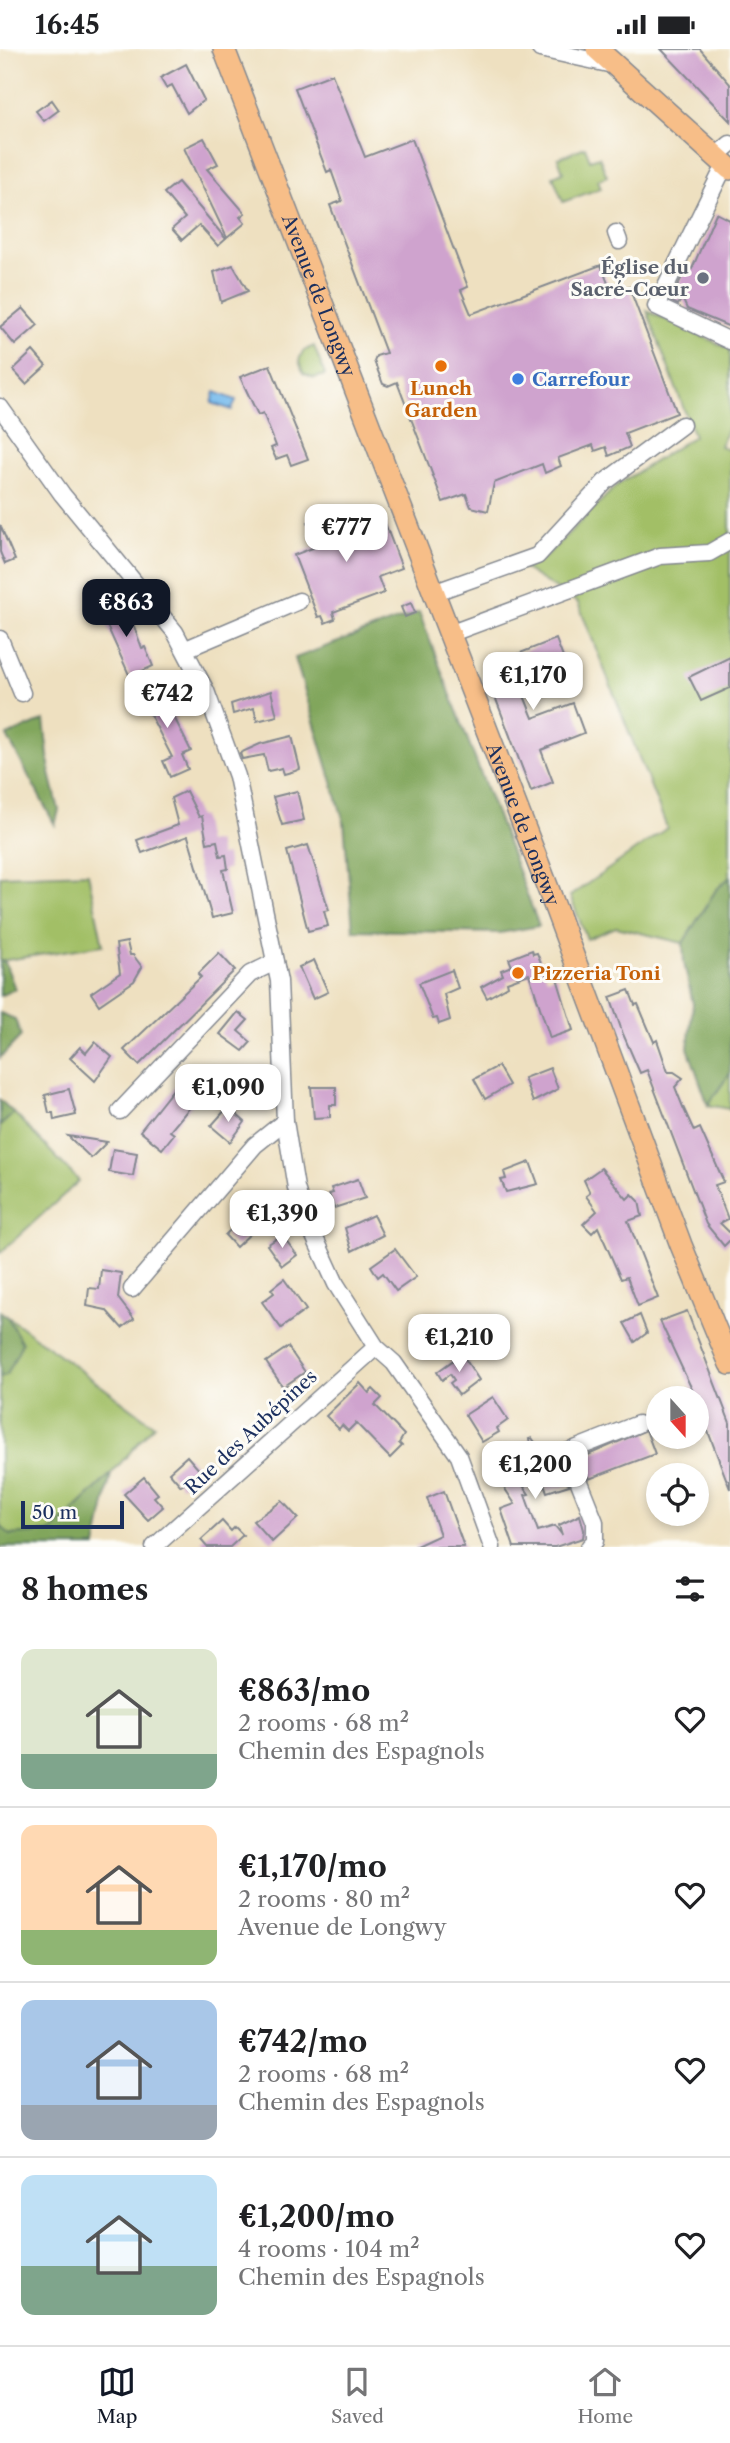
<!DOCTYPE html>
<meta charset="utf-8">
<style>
body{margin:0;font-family:"Libre Caslon Text",serif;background:#f6f6f6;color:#202124;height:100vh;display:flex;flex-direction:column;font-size:26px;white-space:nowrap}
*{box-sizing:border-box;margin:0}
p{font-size:23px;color:#757577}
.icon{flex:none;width:38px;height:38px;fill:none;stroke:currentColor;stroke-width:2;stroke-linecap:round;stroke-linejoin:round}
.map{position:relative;height:1498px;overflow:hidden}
.side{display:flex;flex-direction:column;background:#fff;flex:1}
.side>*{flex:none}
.needle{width:46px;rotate:159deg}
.tools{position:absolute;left:646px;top:1337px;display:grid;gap:14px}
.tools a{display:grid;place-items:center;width:63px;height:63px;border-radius:50%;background:#fff;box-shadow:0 4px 10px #0003;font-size:35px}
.scale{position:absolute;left:21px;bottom:18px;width:103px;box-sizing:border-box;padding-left:7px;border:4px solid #1b2f5e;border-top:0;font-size:19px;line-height:24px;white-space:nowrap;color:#1b2f5e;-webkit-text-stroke:5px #fdfcf7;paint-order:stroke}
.price{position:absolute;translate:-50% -60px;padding:0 16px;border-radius:14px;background:#fff;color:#222;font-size:23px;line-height:46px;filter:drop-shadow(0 2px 4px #0008)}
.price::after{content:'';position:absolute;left:50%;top:42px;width:21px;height:16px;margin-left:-10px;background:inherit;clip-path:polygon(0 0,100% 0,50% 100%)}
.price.selected{background:#111827;color:#fff}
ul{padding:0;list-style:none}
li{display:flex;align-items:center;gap:21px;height:175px;padding:0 21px}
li+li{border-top:2px solid #e0e0e0}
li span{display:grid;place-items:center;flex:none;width:196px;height:140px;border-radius:14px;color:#555}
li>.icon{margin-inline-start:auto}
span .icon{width:84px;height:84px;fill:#fffc;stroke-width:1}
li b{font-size:30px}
h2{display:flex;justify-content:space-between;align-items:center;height:84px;padding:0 21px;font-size:30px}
.status{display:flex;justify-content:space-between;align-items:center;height:49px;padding:0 35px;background:#fff;direction:ltr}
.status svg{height:19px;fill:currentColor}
.dock{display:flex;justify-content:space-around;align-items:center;height:98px;border-top:2px solid #e0e0e0;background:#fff;font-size:19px;color:#757577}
.dock a{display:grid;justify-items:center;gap:4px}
.dock .selected{color:#111827}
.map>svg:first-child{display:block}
.green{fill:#a2bf66;stroke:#5e7762;stroke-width:2}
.forest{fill:#81a65b;stroke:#4e6a5c;stroke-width:2}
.water{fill:#77bbed;stroke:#4975a6;stroke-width:2}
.building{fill:#cfa3ce}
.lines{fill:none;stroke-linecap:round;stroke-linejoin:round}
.minor-casing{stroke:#84888f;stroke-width:19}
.major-casing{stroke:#84888f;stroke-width:24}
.minor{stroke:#fff;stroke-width:16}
.major{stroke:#f7be88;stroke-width:21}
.worship-dot{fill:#6b7280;stroke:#fdfcf7;stroke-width:2.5}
.food-dot{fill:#e8710a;stroke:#fdfcf7;stroke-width:2.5}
.shop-dot{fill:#3f7fe0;stroke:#fdfcf7;stroke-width:2.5}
.labels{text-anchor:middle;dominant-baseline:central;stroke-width:6;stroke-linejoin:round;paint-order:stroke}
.worship-label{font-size:19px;font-weight:bold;fill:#5b616d;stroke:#fdfcf7;text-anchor:end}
.street-label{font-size:19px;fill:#1b2f5e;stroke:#fdfcf7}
.shop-label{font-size:19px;font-weight:bold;fill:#366cbe;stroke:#fdfcf7;text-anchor:start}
.food-label{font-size:19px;font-weight:bold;fill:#c56008;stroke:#fdfcf7}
</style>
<div class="status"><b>16:45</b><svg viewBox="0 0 49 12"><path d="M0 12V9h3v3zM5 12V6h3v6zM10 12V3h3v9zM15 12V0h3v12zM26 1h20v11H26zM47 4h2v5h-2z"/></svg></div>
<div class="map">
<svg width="730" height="1498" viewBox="0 0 730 1498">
<rect width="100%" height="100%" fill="#fdfcf7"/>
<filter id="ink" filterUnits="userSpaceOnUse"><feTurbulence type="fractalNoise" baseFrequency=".0143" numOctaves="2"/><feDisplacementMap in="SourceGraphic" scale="14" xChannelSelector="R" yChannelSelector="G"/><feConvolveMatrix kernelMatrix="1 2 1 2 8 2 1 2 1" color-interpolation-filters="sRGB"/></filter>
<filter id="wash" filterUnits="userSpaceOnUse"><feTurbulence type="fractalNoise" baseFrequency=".00686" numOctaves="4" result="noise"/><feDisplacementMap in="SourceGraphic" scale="28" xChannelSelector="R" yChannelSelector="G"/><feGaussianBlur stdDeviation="1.57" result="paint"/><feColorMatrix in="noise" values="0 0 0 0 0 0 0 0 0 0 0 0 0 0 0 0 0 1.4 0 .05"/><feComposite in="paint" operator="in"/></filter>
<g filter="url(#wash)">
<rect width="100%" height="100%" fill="#eee0c0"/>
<g class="green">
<polygon points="585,98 590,111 599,108 607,127 598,131 601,139 563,153 553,127 563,123 558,109"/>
<polygon points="647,262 730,300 730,374 720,397 730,401 730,828 716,841 683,894 616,878 587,890 570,847 667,779 578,554 523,519 541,512 616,437 694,387"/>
<polygon points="314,297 325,326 314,329 303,324 299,311 303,302"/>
<polygon points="88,824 103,896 0,912 0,827"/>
<polygon points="730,1024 730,1060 708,1056"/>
<polygon points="14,1064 79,1132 0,1204 0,1077"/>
<polygon points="0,1262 154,1376 111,1425 51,1483 10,1486 0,1477"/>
</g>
<g class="forest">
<polygon points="419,563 539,877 500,884 353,881 344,773 295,609"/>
<polygon points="44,671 50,724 59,761 55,776 7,687"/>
<polygon points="730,828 730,1024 708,1056 688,999 693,955 684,914 683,894 716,841"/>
<polygon points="0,912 5,913 15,940 0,947"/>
<polygon points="0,964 15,970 21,987 0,1009"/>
<polygon points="0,1051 14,1064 0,1077"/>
<polygon points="0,1265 7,1267 22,1294 7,1326 0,1328"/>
<polygon points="111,1425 96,1498 0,1498 0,1477 11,1486 51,1483"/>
</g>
<polygon class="water" points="215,343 236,351 232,361 212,354"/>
<g id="blocks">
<g class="building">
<polygon points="661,0 700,0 730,35 730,72"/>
<polygon points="186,15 204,51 187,64 172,36 166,39 160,29"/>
<polygon points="332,25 365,108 412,90 468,238 461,241 471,265 601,216 612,245 629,238 677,364 625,384 630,398 609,407 606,398 595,402 593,396 558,409 561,417 545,424 542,415 494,434 488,462 471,458 466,445 443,453 397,333 388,337 383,335 374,312 376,307 386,304 330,156 342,152 331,121 327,123 295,39"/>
<polygon points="52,51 59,61 44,72 36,62"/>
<polygon points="204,89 218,115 207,120 245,164 240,168 245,174 227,189 184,99"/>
<polygon points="178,133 226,190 218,197 199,176 182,191 172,180 185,169 164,144"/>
<polygon points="716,164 730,171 730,278 687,260 682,249 678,256 670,252 687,218 692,220"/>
<polygon points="233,216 248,242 221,253 214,223"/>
<polygon points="23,259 38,276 15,296 0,278"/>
<polygon points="33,302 46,317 26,335 13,321"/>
<polygon points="270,316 308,410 291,416 287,406 276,410 271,399 276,397 263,364 258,366 240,328"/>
<polygon points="331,465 336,478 360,469 363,477 383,469 402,519 378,528 384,544 333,563 335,570 325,574 322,567 318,568 294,506 318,497 308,473"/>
<polygon points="0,476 15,511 5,515 0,503"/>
<polygon points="119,552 126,565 129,564 142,599 145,598 153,617 130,628 100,561"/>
<polygon points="411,554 415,564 405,568 401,558"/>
<polygon points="556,590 565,614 518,632 533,669 573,654 584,684 541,701 553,733 531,742 486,624 517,611 515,606"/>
<polygon points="730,608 730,639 701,652 689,628"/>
<polygon points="158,636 191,702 182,706 188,720 170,728 163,712 172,708 140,646"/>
<polygon points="271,642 277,667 257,672 254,659 233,665 231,655"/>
<polygon points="292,687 300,720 295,722 284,725 282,719 268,722 264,706 242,710 240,704 260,695"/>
<polygon points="186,742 199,768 202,767 207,794 217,792 220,807 226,806 228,820 223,821 233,864 212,869 188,787 142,804 137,791 178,776 171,749"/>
<polygon points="297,742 304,771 282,776 273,748"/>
<polygon points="308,796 329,861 324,862 328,877 308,882 287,802"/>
<polygon points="127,893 130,906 133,906 142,918 134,932 99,956 91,944 120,924 116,895"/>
<polygon points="532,901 533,905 537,904 547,929 556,926 573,981 550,989 529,925 507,933 508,937 487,949 481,938 503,926 501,921 512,917 509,910"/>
<polygon points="219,904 235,921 139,1016 124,1001 201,928 198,925"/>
<polygon points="314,911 328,943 313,950 299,918"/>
<polygon points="452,921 458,939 444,945 450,971 439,975 437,969 433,970 419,934"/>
<polygon points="629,941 635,956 638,955 654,993 657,991 668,1023 674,1023 683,1029 675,1038 683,1058 694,1082 700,1079 724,1133 715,1136 728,1170 720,1174 730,1184 730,1191 724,1197 706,1175 647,1021 640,1024 623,985 610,948"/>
<polygon points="238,963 248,971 238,982 251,993 243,1002 220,985"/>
<polygon points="95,993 112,1008 95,1032 70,1009 80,998 86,1004"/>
<polygon points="498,1017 509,1036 485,1050 474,1030"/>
<polygon points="550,1019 558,1040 533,1053 524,1029"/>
<polygon points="186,1024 205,1040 170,1082 174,1085 162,1100 140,1082"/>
<polygon points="311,1038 336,1038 336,1056 330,1056 330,1068 314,1069"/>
<polygon points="69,1040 76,1066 54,1071 53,1064 49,1064 45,1046"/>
<polygon points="228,1058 245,1073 230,1093 211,1077"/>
<polygon points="68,1087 107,1093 91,1109"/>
<polygon points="113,1100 137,1104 133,1127 109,1123"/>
<polygon points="530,1113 538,1135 506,1143 501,1131 506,1130 504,1123"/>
<polygon points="601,1119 627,1150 632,1145 639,1152 642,1167 628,1172 658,1249 638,1257 627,1228 621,1230 598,1178 592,1184 583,1175 597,1162 586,1147 590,1144 584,1131"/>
<polygon points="358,1130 365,1149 334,1159 329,1145 333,1144 331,1139"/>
<polygon points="260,1146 271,1158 263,1165 267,1169 236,1198 225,1186 253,1159 249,1155"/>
<polygon points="373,1166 383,1186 352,1202 345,1179"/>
<polygon points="282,1186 297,1206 282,1217 267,1196"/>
<polygon points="395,1200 416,1228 396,1242 383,1224 378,1228 371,1217"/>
<polygon points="101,1221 121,1224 118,1249 134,1270 122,1279 106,1261 87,1257 89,1239 99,1240"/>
<polygon points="284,1230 306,1261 281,1279 262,1253 274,1244 271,1240"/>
<polygon points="687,1262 730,1374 730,1440 701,1364 696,1365 696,1349 660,1272"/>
<polygon points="640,1266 647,1284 635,1293 624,1274"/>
<polygon points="288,1298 305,1323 283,1338 266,1313"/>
<polygon points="462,1305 479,1331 459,1346 450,1334 454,1331 450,1325 442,1331 437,1323"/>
<polygon points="360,1334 369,1344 373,1340 382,1349 375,1356 404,1386 399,1394 402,1397 390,1409 356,1374 348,1382 342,1376 339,1380 326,1367"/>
<polygon points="493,1348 508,1371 497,1379 499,1383 482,1393 465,1366"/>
<polygon points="646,1381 655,1405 589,1430 581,1409"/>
<polygon points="532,1389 547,1410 557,1402 569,1436 547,1443 536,1411 515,1425 529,1445 525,1446 538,1482 555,1477 562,1486 559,1476 580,1466 584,1481 583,1489 555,1498 514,1498 501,1460 515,1455 499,1431 503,1429 496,1416 532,1398 529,1390"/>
<polygon points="187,1407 201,1423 181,1437 169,1423"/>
<polygon points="144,1428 158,1445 154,1448 163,1458 148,1471 124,1445"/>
<polygon points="444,1442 464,1498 414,1498 440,1486 427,1449"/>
<polygon points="282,1452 298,1469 272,1493 253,1472"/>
<polygon points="222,1472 231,1482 235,1478 243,1486 230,1498 207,1498 201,1491"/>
</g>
</g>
</g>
<g filter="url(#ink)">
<use href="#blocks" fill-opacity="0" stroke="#84888f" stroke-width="2"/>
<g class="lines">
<g class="minor-casing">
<g id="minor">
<polyline points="540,0 613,16"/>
<polyline points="716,107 730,95"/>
<polyline points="728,118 720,126 656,257 730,292"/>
<polyline points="616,184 619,192"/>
<polyline points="0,358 62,445 175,583 206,642 237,727 279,932 285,1072 296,1139 304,1165 336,1235 376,1298 394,1314 459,1407 492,1498"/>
<polyline points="433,544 537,507 605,433 682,376"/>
<polyline points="449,585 660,507 709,504 730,492"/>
<polyline points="0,590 22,644"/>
<polyline points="186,600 299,552"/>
<polyline points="120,1062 250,925 275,913"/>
<polyline points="132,1240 255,1096 285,1072"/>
<polyline points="154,1498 376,1298"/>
<polyline points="589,1498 595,1492 595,1473 567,1403 638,1375"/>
</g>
</g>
<g class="major-casing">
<g id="major">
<path id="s1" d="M224 0 549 842 681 1196 730 1315"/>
<polyline points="597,0 730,120"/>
</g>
</g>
<use href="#minor" class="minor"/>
<use href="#major" class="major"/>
</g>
</g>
<circle class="worship-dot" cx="703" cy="229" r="7"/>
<g class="food-dot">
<circle cx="441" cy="317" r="7"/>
<circle cx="518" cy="924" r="7"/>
</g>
<circle class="shop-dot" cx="518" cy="330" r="7"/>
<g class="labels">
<g class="worship-label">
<text x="689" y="218">Église du<tspan x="689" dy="22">Sacré-Cœur</tspan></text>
</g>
<g class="street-label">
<text stroke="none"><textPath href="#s1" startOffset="264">Avenue de Longwy</textPath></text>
<text stroke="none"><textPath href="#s1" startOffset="831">Avenue de Longwy</textPath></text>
<text transform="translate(251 1383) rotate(-43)">Rue des Aubépines</text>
</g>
<g class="shop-label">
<text x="532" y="330">Carrefour</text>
</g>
<g class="food-label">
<text x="441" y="339">Lunch<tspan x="441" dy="22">Garden</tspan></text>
<text x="532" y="924" text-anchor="start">Pizzeria Toni</text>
</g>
</g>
</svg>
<div class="tools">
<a><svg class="needle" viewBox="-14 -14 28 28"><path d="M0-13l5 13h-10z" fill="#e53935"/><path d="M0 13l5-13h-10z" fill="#757577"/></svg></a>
<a><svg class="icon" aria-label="locate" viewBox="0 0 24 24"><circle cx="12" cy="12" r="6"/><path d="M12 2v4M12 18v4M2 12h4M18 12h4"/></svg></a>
</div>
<div class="scale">50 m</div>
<b class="price" style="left:346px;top:515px">€777</b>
<b class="price selected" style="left:126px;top:590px">€863</b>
<b class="price" style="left:533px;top:663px">€1,170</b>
<b class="price" style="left:167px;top:681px">€742</b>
<b class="price" style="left:228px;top:1075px">€1,090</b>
<b class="price" style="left:282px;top:1201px">€1,390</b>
<b class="price" style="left:459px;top:1325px">€1,210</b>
<b class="price" style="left:535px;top:1452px">€1,200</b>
</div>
<section class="side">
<h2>8 homes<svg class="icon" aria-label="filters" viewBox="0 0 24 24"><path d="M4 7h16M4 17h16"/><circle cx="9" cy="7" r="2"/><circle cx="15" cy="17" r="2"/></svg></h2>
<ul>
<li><span style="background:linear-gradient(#dfe7d0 75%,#7fa58c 0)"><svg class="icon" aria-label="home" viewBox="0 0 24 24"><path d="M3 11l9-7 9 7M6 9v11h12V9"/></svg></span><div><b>€863/mo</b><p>2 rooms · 68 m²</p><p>Chemin des Espagnols</p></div><svg class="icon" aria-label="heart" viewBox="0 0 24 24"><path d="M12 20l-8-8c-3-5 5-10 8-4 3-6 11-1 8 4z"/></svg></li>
<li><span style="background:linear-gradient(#ffd9b3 75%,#8fb573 0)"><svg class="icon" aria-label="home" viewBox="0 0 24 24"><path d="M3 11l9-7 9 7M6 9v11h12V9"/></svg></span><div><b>€1,170/mo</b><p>2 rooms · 80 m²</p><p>Avenue de Longwy</p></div><svg class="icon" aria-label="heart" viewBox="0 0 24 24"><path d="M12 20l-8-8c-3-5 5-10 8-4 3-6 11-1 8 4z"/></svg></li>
<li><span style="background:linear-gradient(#a9c7e8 75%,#9aa5b1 0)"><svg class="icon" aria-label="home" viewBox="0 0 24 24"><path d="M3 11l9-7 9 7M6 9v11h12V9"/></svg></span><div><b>€742/mo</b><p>2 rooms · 68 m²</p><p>Chemin des Espagnols</p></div><svg class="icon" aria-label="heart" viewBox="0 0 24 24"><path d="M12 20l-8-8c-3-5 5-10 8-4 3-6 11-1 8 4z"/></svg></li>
<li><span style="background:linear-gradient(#bfe0f5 65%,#7fa58c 0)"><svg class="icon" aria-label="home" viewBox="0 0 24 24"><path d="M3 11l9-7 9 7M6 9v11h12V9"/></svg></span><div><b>€1,200/mo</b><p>4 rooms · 104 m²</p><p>Chemin des Espagnols</p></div><svg class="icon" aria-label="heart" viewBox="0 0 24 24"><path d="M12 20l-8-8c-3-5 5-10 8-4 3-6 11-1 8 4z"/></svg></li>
</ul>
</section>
<nav class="dock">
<a class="selected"><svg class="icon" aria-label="map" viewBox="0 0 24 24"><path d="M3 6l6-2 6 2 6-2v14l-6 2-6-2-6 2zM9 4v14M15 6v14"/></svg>Map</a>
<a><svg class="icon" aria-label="saved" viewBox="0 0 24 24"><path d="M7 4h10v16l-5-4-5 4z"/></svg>Saved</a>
<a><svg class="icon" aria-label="home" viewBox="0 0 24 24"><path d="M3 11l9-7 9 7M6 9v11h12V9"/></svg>Home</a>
</nav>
